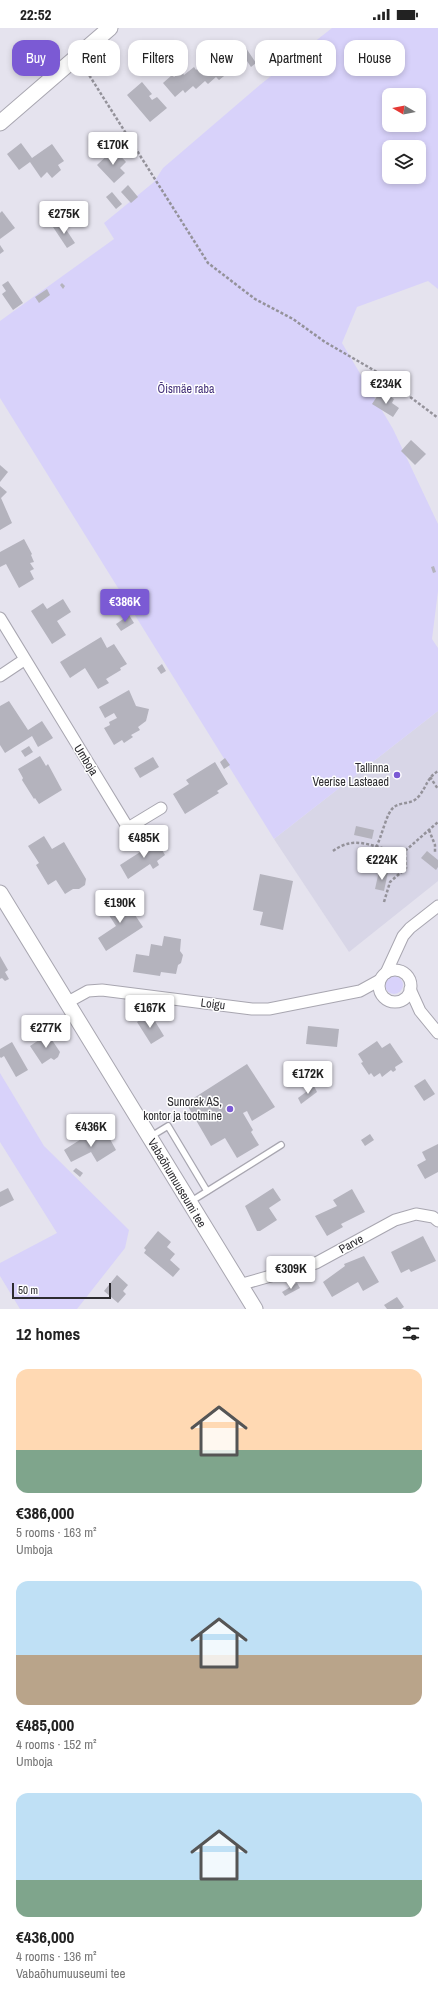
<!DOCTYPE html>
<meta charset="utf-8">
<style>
body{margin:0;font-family:"Archivo Narrow",sans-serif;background:#f2f2f2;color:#222;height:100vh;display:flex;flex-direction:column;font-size:15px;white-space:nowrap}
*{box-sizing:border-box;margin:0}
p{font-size:13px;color:#767676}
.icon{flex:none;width:22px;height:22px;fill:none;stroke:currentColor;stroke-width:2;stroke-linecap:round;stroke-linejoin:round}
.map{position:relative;height:1281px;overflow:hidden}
.details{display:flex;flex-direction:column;background:#fff;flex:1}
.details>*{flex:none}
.banner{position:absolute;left:12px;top:12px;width:414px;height:36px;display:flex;gap:8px}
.needle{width:26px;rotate:279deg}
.buttons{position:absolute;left:382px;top:60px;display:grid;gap:8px}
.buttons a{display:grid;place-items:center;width:44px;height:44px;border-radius:8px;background:#fff;box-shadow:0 2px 6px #0003;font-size:20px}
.scale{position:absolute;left:12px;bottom:10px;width:99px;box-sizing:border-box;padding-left:4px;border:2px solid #2d2c30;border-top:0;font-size:11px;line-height:14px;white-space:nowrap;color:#2d2c30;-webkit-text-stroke:3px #fff;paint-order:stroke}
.price{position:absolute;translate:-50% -34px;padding:0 9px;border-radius:4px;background:#fff;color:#222;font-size:13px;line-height:26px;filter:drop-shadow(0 1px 2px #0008)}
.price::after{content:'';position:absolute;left:50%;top:24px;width:12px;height:9px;margin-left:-6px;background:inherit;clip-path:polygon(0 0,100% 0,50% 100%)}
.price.active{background:#7b5ad4;color:#fff}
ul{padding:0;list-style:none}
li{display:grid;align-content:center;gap:8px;height:212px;padding:0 16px}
li span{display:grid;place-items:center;height:124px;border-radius:12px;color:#555}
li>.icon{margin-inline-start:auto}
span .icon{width:72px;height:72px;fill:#fffc;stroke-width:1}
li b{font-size:17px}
h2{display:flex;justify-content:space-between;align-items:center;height:48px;padding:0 16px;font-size:17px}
.tag{padding:0 14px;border-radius:12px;background:#fff;box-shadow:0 2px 6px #0003;font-size:14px;line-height:36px}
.tag.active{background:#7b5ad4;color:#fff}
.status{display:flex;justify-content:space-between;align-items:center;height:28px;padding:0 20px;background:#fff;direction:ltr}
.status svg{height:11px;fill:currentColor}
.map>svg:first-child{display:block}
.built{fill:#d8d6e7}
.green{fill:#d8d2fa;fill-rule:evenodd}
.building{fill:#b4b3bd}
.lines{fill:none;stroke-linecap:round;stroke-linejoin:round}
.lane-casing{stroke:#a8a6b0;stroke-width:8}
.street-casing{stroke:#a8a6b0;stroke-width:13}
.secondary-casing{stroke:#a8a6b0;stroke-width:17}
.path{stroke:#94929a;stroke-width:2.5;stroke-dasharray:3 2;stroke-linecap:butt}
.lane{stroke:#fff;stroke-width:5.5}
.street{stroke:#fff;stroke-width:11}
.secondary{stroke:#fff;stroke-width:15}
.poi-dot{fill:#7b5ad4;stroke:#fff;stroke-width:1.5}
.labels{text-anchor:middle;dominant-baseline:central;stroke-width:3;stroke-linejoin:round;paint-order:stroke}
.park-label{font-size:12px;fill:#433079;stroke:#fff}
.street-label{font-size:12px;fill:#2d2c30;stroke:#fff}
.poi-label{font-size:12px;fill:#2d2c30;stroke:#fff;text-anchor:end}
</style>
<div class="status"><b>22:52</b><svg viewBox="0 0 49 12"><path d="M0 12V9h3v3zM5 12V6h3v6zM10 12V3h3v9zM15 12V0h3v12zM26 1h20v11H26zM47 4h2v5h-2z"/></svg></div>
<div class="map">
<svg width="438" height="1281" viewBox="0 0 438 1281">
<rect width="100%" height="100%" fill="#e5e3ee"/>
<polygon class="built" points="438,683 438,853 349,924 274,811"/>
<g class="green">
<path d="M332 0H438V261L428 253 357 279 342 315 393 401 438 496V563L432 611 438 620V683L274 811 0 370V293L114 211 104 195 154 154 163 140 261 56ZM389 67H419V97H389ZM389 119H419V149H389Z"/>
<circle cx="394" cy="957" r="9"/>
<polygon points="0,1045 44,1118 129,1202 125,1220 77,1281 20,1281 0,1248 0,1235 57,1205 0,1114"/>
</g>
<g class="building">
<polygon points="246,20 256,35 251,39 241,24"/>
<polygon points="226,26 238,41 230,48 228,45 219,52 216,49 208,56 205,53 196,61 193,58 185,65 183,62 175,69 163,55 172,47 174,49 182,43 184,47 194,39 196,42 205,34 208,37 216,30 219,33"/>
<polygon points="262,34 264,39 260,40 259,36"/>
<polygon points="142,54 152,66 149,68 152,72 157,69 167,80 150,94 127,67"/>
<polygon points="21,115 32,130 52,116 64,133 58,137 61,142 52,150 47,144 41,150 30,134 19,142 7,126"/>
<polygon points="114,121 126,134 120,140 125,145 114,155 97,137"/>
<polygon points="128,157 138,169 131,175 121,164"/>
<polygon points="112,164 122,176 116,181 106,169"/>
<polygon points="2,183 15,200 0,211 0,185"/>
<polygon points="61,194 75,215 67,220 53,199"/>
<polygon points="0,217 4,223 0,226"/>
<polygon points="8,253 23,275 13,282 2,266 6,263 2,257"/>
<polygon points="62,255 65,258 63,261 60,257"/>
<polygon points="47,261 50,267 39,275 35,269"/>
<polygon points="378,367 386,371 388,367 394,371 392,375 399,380 393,389 372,376"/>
<polygon points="411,412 426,426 415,437 401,423"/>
<polygon points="0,437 8,444 0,454"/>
<polygon points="0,458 7,464 1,470 12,495 0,502"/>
<polygon points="24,511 32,526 31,527 34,534 30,535 34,541 30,543 34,551 19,560 6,536 0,539 0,524"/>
<polygon points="434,538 436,544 433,545 431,539"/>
<polygon points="63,571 71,584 57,593 66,607 52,616 31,583 43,575 47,581"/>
<polygon points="129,587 134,595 121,603 116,596"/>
<polygon points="101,609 107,620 114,616 127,636 120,640 121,642 106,651 109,655 98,661 85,640 70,650 60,634"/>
<polygon points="162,636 166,643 161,646 157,640"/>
<polygon points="129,662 136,678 149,681 146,693 138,699 140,702 131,707 133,709 124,715 122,712 114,717 104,700 110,697 109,694 117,690 114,685 105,690 99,679"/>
<polygon points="9,673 28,702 42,693 53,710 38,719 32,708 5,725 0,717 0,678"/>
<polygon points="29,718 33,724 25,729 21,723"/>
<polygon points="40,728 46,738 48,736 62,762 39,776 35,770 34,771 22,752 23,750 18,741"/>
<polygon points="153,729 159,739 140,750 134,740"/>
<polygon points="225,730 230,737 224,741 220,734"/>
<polygon points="215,734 228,756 217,763 219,765 185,786 173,766 189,756 186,752"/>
<polygon points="356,798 374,802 372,811 354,807"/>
<polygon points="44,808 52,821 64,814 86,851 85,857 79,861 73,861 65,866 56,852 48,857 36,837 39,835 28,818"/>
<polygon points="155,810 165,827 157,833 159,837 153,841 150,836 128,851 120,837 148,819 146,816"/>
<polygon points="427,823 438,832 438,839 436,842 421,830"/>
<polygon points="379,843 388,844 384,863 375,861"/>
<polygon points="260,846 293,853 283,902 260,897 263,884 253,882"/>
<polygon points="123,869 143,899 106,923 98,910 116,898 105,881"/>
<polygon points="164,908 181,911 180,923 183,927 181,935 178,937 176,946 161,944 160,948 133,944 136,926 149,928 151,916 162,918"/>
<polygon points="0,928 8,942 5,944 9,951 5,953 2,950 0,951"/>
<polygon points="150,985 164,1008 151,1016 137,994"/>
<polygon points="308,998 339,1001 337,1019 306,1016"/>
<polygon points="48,1006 60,1024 58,1029 54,1032 51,1030 42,1036 30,1018"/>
<polygon points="377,1013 382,1020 390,1015 403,1034 395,1039 396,1042 393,1044 391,1042 382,1049 380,1045 374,1049 371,1045 369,1047 361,1035 363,1034 358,1026"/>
<polygon points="12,1014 28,1042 16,1049 4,1028 1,1030 0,1029 0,1021"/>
<polygon points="247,1036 275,1079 252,1093 247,1083 243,1085 253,1102 251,1104 259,1117 237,1130 225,1110 211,1118 186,1075"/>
<polygon points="425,1051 435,1066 424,1073 414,1058"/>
<polygon points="314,1058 317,1064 301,1076 298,1070"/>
<polygon points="106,1104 116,1122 97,1134 91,1124 71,1134 64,1122 86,1108 90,1114"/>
<polygon points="370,1106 374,1112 365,1118 361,1112"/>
<polygon points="438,1116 438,1144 425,1151 417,1137 426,1132 422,1124"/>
<polygon points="76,1140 83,1145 80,1149 73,1143"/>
<polygon points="8,1160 14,1172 0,1179 0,1164"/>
<polygon points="273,1160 281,1172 269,1180 277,1192 260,1203 257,1203 245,1178"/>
<polygon points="352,1161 365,1184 341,1196 343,1199 327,1208 315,1188 337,1178 333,1172"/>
<polygon points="158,1203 171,1214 167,1219 175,1226 170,1232 180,1241 173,1249 144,1225 146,1222 144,1220"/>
<polygon points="423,1208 436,1233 411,1244 409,1241 401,1245 391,1224"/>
<polygon points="364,1228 379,1254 363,1263 358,1254 332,1269 323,1254 345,1238 344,1236"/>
<polygon points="117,1247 128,1257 123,1263 126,1266 118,1275 104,1263"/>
<polygon points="297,1255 300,1260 285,1268 282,1264"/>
<polygon points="397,1269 404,1279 401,1281 387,1281 384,1277"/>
</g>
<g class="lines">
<g class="lane-casing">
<g id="lane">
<polyline points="150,1109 168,1098 207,1163"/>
<polyline points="190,1174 281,1117"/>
</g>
</g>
<g class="street-casing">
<g id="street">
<polyline points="0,590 128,800 161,780"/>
<polyline points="0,648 24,632"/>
<circle cx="395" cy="958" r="16"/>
<polyline points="386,945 403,908 410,900 438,878"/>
<polyline points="410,961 420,983 438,1005"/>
<polyline points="68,974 88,963 102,962 252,981 269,981 360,963 380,952"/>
<polyline points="239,1257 316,1235 395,1192 416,1186 433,1189 438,1193"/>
</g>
</g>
<g class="secondary-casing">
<g id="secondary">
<polyline points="0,95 110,0"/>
<polyline points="0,865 255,1281"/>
</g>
</g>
<g class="path">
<polyline points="84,39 208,235 255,271 293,291 325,314 377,344 438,390"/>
<polyline points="430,749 438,761"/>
<polyline points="429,802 435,817 435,825"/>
<path d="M376 819C382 809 386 785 394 779 403 773 412 777 419 768 427 758 427 750 438 743"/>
<path d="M333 823C359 804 376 824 405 823L438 794"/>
<polyline points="384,874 390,854 406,840 405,823"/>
</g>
<use href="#lane" class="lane"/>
<use href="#street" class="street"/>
<use href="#secondary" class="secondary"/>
</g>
<g class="poi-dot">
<circle cx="397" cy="747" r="4"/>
<circle cx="230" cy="1081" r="4"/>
</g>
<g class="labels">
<g class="park-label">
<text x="186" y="361">Õismäe raba</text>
</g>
<g class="street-label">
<text transform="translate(86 732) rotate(58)">Umboja</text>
<text transform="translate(213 976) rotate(7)">Loigu</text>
<text transform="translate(177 1155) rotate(59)">Vabaõhumuuseumi tee</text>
<text transform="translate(351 1216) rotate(-29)">Parve</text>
</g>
<g class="poi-label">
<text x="389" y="740">Tallinna<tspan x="389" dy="14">Veerise Lasteaed</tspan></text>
<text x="222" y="1074">Sunorek AS,<tspan x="222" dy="14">kontor ja tootmine</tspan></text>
</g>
</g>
</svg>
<div class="buttons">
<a><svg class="needle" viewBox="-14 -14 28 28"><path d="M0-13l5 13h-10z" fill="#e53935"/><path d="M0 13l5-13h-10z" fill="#767676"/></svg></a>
<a><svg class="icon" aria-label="layers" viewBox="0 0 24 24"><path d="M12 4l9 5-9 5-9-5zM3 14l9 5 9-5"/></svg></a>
</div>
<div class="scale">50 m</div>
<b class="price" style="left:113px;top:138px">€170K</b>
<b class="price" style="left:64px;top:207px">€275K</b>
<b class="price" style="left:386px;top:377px">€234K</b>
<b class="price active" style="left:125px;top:595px">€386K</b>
<b class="price" style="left:144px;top:831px">€485K</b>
<b class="price" style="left:382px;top:853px">€224K</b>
<b class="price" style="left:120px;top:896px">€190K</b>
<b class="price" style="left:150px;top:1001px">€167K</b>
<b class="price" style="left:46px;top:1021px">€277K</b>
<b class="price" style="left:308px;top:1067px">€172K</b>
<b class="price" style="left:91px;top:1120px">€436K</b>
<b class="price" style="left:291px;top:1262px">€309K</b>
<div class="banner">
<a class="tag active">Buy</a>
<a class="tag">Rent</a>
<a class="tag">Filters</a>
<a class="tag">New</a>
<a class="tag">Apartment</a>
<a class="tag">House</a>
</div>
</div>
<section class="details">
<h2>12 homes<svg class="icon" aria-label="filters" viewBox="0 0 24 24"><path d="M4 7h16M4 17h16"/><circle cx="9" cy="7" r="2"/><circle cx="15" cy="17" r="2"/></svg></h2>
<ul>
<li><span style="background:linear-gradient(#ffd9b3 65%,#7fa58c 0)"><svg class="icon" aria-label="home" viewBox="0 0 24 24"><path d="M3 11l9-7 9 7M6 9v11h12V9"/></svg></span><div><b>€386,000</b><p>5 rooms · 163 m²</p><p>Umboja</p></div></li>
<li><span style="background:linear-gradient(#bfe0f5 60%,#b9a48a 0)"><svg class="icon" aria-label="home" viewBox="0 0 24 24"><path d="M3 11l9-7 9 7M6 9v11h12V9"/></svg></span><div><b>€485,000</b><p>4 rooms · 152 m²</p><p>Umboja</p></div></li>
<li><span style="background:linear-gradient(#bfe0f5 70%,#7fa58c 0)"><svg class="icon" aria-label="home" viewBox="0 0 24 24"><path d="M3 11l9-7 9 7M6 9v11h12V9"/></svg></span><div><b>€436,000</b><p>4 rooms · 136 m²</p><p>Vabaõhumuuseumi tee</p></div></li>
</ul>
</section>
